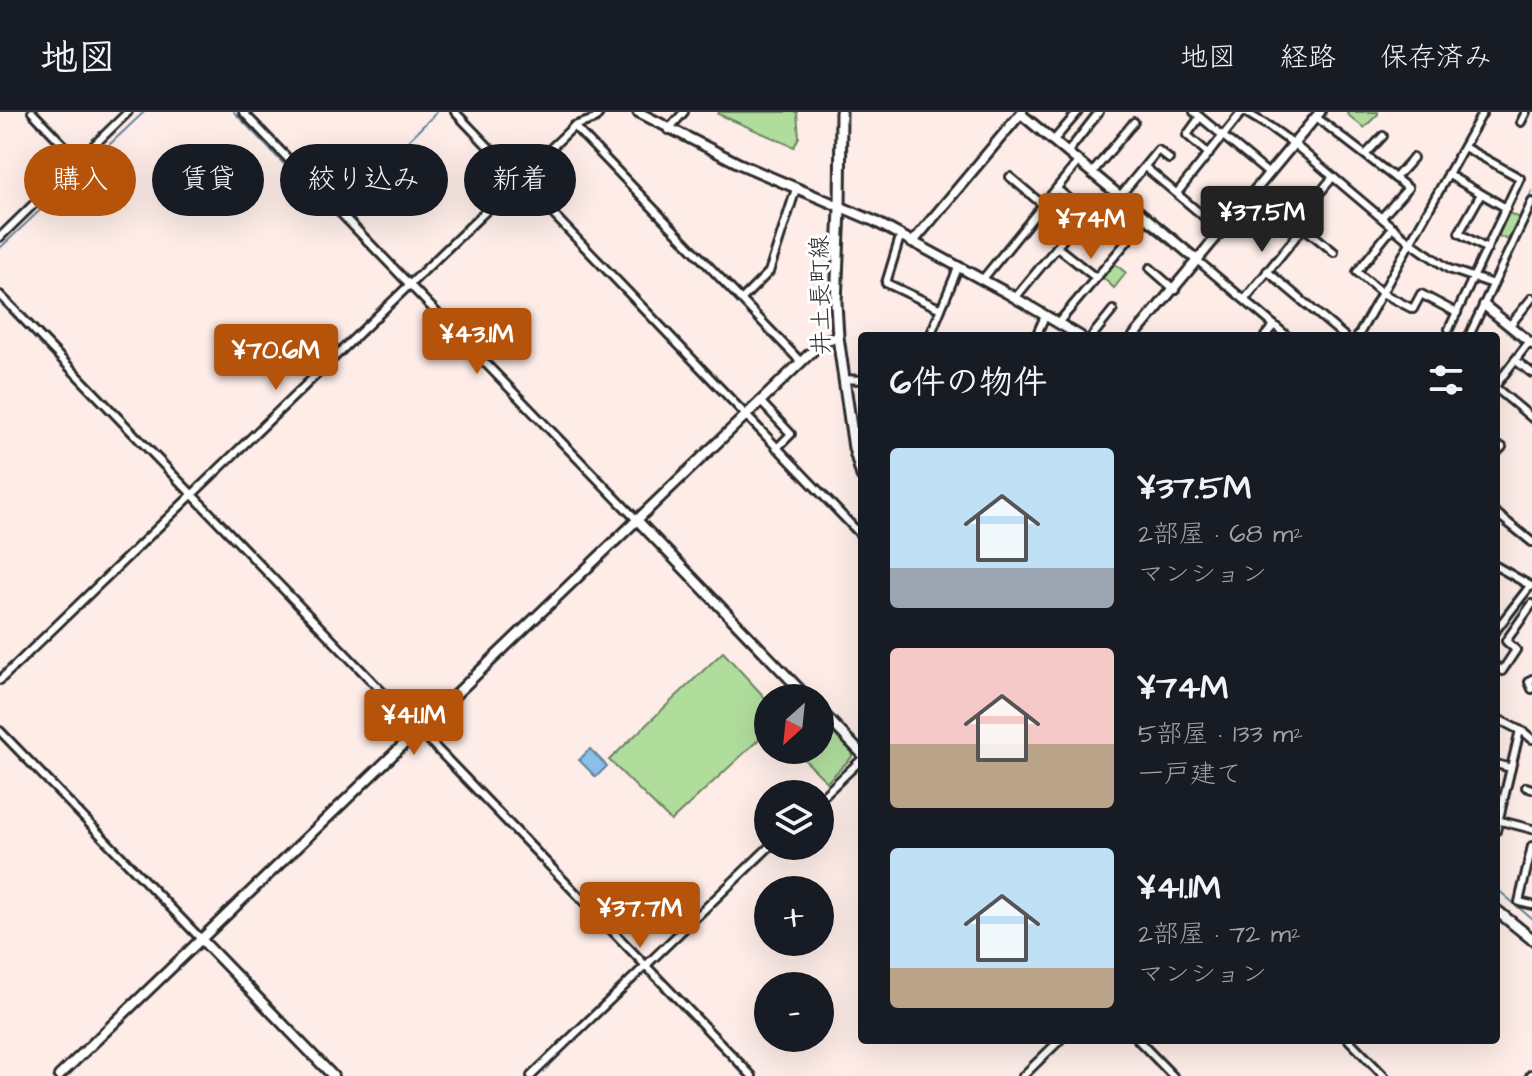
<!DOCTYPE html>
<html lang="ja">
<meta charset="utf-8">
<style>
body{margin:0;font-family:"Architects Daughter","Klee One",sans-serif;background:#242831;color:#f1f3f6;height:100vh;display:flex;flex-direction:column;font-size:30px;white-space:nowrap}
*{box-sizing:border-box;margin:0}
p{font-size:26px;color:#9ea1a6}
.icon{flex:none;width:44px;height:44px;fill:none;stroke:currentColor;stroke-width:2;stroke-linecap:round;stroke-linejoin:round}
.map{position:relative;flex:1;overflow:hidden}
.sheet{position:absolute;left:858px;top:220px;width:642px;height:712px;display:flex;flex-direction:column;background:#171b24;border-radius:8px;box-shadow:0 8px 32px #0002}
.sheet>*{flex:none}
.banner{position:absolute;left:24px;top:32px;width:714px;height:72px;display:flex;gap:16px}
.needle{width:52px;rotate:207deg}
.fabs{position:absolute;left:754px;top:572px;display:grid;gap:16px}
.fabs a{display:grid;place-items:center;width:80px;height:80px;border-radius:50%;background:#171b24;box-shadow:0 8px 32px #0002;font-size:40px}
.price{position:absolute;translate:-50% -68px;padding:0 18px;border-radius:8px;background:#b45309;color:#fff;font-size:26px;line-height:52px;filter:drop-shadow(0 2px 4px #0008)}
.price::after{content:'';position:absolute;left:50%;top:48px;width:24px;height:18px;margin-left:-12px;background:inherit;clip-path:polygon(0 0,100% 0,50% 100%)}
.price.active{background:#222;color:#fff}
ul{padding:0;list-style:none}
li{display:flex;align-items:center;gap:24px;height:200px;padding:0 32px}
li span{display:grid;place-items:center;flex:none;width:224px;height:160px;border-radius:8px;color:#555}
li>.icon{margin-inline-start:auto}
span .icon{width:96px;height:96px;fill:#fffc;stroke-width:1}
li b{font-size:34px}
h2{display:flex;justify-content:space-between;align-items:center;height:96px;padding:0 32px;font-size:34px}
.tag{padding:0 28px;border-radius:36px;background:#171b24;box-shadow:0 8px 32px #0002;font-size:28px;line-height:72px}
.tag.active{background:#b45309;color:#fff}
header{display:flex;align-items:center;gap:48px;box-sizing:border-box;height:112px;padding:0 40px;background:#171b24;border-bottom:2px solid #363941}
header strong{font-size:38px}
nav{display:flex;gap:44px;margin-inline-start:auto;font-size:28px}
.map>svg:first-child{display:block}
.green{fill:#b0dd9c;stroke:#6e8464;stroke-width:2}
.water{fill:#8abfe7;stroke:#64849c;stroke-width:2}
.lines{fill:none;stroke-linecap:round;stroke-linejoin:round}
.stream{stroke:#64849c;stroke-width:2}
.street-casing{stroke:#2b2b2b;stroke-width:12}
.secondary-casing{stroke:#2b2b2b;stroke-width:14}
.primary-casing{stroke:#2b2b2b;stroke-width:15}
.street{stroke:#fff;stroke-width:6}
.secondary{stroke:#fff;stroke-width:8}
.primary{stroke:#fff;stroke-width:9}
.labels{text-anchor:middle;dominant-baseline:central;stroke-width:6;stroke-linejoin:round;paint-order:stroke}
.street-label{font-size:24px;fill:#2b2b2b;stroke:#fff}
</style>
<header>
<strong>地図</strong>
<nav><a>地図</a><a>経路</a><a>保存済み</a></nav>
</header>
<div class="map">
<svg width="1532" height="964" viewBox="0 0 1532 964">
<rect width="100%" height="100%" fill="#fdece7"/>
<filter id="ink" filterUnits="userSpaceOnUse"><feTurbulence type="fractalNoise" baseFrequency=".0125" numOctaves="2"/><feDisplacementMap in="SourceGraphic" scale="16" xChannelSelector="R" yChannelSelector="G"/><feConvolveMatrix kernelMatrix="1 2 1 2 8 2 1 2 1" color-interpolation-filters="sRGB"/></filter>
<g filter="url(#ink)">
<g class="green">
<polygon points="719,0 797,0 799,25 794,35 718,2"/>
<polygon points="1348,0 1378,0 1378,2 1364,16 1347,2"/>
<polygon points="1507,100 1519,106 1508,128 1496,123"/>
<polygon points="1114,151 1126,161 1114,176 1102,165"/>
<polygon points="723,540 768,589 768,607 765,611 768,619 671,709 609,648"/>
<polygon points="820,608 853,641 851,646 827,670 795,638 820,638"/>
</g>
<polygon class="water" points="590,637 607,654 596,665 579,648"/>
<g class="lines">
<g class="stream">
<polyline points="234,0 329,99 334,102 437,0"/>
<polyline points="0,136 144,0"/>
<polyline points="1490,169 1532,79"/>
<polyline points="1464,224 1487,174"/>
<polyline points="1496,776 1532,807"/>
</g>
<g class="street-casing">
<g id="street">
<polyline points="32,0 78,48"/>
<polyline points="243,0 637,408"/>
<polyline points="455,0 862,424"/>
<polyline points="600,0 595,7 574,14 801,250"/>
<polyline points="1194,0 1269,62"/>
<polyline points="1245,0 1270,15 1294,32 1410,130 1449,157 1493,172"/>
<polyline points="1200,5 1187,23 1209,42"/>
<polyline points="1316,5 1408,76 1382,105"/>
<polyline points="1521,10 1526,0"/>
<polyline points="668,18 684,0"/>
<polyline points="1053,29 1078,0"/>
<polyline points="1067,41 1099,0"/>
<polyline points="1366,42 1383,24"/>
<polyline points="1145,55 1221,119"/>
<polyline points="1092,61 1134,10"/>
<polyline points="1447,62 1506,96"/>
<polyline points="1010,65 1043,93"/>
<polyline points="1333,65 1296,109 1334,140"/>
<polyline points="1395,66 1413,46"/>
<polyline points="1057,77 1085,100 1057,135"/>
<polyline points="1177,81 1242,0"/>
<polyline points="1481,82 1459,121 1487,137"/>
<polyline points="1120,84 1158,38 1169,47"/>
<polyline points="1393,115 1357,160 1382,181 1413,197 1421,182 1457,201"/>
<polyline points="0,125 128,0"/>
<polyline points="900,125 886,171 941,197 958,156"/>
<polyline points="1197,148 1287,224"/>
<polyline points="1150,156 1175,178"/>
<polyline points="1267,159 1344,224"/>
<polyline points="982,168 1078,50"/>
<polyline points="0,183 752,964"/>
<polyline points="1015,186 1057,135 1096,166"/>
<polyline points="742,187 769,160 796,77"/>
<polyline points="1245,187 1303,116"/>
<polyline points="1058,211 1146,107"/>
<polyline points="1510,213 1532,186"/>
<polyline points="1449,217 1520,66 1464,35"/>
<polyline points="930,224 941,197"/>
<polyline points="1036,224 1045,204"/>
<polyline points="1092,224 1113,198"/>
<polyline points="1265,224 1274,213"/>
<polyline points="1358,224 1483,0"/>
<polyline points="1469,224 1532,90"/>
<polyline points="1515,248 1532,261"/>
<polyline points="843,267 862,268"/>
<polyline points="1496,273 1529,230"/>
<polyline points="1496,276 1532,306"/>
<polyline points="760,289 791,322 777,336"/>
<polyline points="1496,341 1502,335"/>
<polyline points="1496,401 1532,430"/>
<polyline points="1496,454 1531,474"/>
<polyline points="1496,518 1530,474"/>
<polyline points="1496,554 1502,559 1516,538 1506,529 1532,492"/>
<polyline points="1532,567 1529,570 1532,577"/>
<polyline points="0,568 574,14"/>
<polyline points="1496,606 1525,621 1532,627"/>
<polyline points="0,619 200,826"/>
<polyline points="1496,652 1511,656"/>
<polyline points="1526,675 1532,677"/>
<polyline points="820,687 862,647"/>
<polyline points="1497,708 1532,717"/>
<polyline points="1496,719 1520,618"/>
<polyline points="1532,734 1519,790 1532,793"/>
<polyline points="1138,928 1173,964"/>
<polyline points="1349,928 1384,964"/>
<polyline points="531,964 770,734"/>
<polyline points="1023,964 1060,928"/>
</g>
</g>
<g class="secondary-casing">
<g id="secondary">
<polyline points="638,0 740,52 874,109 1007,181 1080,224"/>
<polyline points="1021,2 1197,148"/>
<polyline points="912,131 1022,0"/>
<polyline points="1484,193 1532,232"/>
<polyline points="1134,224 1320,0"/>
<polyline points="637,408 808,586"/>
<polyline points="820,598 862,642"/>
<polyline points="200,826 333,964"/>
<polyline points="59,964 823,229 838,225"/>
<polyline points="1531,964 1532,963"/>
</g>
</g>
<g class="primary-casing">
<g id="primary">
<polyline points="841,0 840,96 836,191 838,225 854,336 862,364"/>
<polyline points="1496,798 1532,827"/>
</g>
</g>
<use href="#street" class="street"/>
<use href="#secondary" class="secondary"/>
<use href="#primary" class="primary"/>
</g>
</g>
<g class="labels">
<g class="street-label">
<text transform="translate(821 183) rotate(-91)">井土長町線</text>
</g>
</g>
</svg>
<div class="fabs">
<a><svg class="needle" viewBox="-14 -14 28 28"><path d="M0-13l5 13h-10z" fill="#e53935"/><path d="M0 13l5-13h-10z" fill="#9ea1a6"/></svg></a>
<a><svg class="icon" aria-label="layers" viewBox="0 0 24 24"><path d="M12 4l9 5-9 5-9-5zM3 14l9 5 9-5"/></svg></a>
<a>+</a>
<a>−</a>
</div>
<b class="price active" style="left:1262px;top:142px">¥37.5M</b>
<b class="price" style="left:1091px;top:149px">¥74M</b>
<b class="price" style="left:477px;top:264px">¥43.1M</b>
<b class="price" style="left:276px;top:280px">¥70.6M</b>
<b class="price" style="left:414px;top:645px">¥41.1M</b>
<b class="price" style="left:640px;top:838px">¥37.7M</b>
<div class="banner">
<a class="tag active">購入</a>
<a class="tag">賃貸</a>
<a class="tag">絞り込み</a>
<a class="tag">新着</a>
</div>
<section class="sheet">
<h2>6件の物件<svg class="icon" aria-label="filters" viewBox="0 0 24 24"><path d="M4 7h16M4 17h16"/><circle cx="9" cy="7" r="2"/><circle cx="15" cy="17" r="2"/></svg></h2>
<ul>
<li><span style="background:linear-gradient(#bfe0f5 75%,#9aa5b1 0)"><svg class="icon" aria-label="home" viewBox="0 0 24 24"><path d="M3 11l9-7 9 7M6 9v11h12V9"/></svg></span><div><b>¥37.5M</b><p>2部屋 · 68 m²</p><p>マンション</p></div></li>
<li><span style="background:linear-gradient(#f6c9c9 60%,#b9a48a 0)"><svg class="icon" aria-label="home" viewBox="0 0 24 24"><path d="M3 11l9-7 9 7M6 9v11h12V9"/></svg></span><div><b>¥74M</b><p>5部屋 · 133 m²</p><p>一戸建て</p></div></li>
<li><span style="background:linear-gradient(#bfe0f5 75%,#b9a48a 0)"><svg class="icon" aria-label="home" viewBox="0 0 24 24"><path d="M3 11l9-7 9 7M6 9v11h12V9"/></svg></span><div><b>¥41.1M</b><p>2部屋 · 72 m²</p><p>マンション</p></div></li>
</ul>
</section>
</div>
